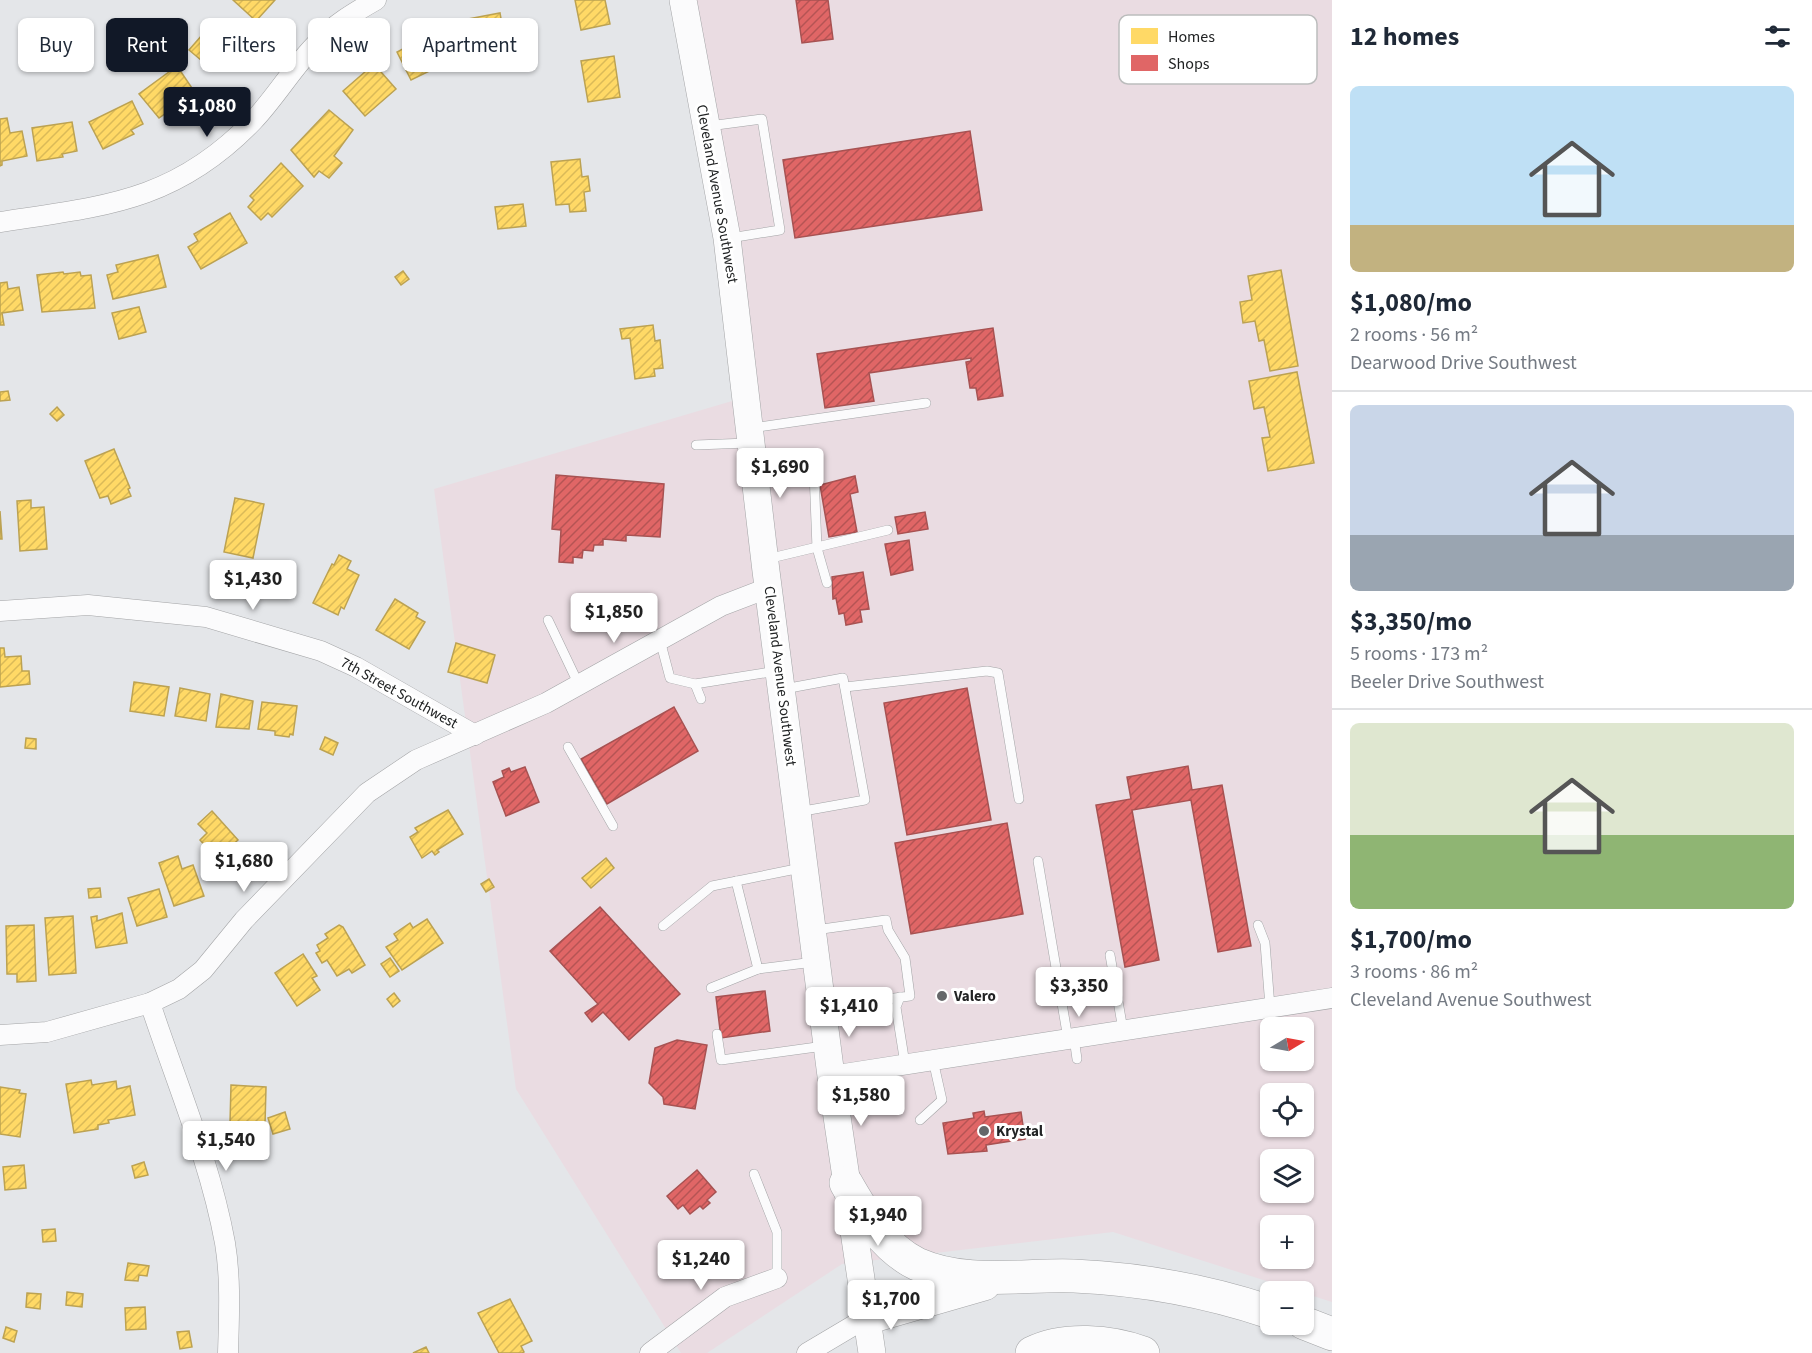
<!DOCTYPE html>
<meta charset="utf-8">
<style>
body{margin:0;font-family:"Source Sans 3",sans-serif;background:#f6f6f7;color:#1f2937;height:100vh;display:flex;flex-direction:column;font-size:22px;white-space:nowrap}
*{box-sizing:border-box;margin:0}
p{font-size:20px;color:#747a83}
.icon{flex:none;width:33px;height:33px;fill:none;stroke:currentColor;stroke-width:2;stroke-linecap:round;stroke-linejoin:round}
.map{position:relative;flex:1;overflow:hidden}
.details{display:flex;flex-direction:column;background:#fff;width:480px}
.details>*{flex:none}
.top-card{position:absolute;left:18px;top:18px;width:570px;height:54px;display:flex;gap:12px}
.needle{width:39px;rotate:80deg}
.tools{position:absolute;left:1260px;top:1017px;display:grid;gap:12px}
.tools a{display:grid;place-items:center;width:54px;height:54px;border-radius:9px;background:#fff;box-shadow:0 2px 4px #0004;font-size:30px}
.price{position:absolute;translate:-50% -51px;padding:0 14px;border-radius:6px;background:#fff;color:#222;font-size:20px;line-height:39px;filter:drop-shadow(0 2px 3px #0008)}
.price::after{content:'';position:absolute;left:50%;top:36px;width:18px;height:14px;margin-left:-9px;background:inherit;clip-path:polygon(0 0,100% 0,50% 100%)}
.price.active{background:#111827;color:#fff}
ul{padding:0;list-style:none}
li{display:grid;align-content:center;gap:12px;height:318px;padding:0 18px}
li+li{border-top:2px solid #e0e1e3}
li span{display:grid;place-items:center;height:186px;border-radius:9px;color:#555}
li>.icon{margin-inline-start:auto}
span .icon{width:108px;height:108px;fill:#fffc;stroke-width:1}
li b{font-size:26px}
h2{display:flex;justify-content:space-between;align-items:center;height:72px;padding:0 18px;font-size:26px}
.chip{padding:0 21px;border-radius:9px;background:#fff;box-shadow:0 2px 4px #0004;font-size:21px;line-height:54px}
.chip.active{background:#111827;color:#fff}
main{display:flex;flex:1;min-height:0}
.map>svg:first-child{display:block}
.commercial{fill:#eadce2;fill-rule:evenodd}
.homes{fill:url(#homes-hatch);stroke:#bca252;stroke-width:1.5}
.shops{fill:url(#shops-hatch);stroke:#a75252;stroke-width:1.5}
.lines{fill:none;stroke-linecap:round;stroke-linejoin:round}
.lane-casing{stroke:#a3a4a6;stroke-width:10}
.street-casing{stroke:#a3a4a6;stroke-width:21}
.secondary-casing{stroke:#a3a4a6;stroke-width:28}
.highway-casing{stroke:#a3a4a6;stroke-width:34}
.lane{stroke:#fbfbfc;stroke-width:9}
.street{stroke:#fbfbfc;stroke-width:20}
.secondary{stroke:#fbfbfc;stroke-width:27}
.highway{stroke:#fbfbfc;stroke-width:33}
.poi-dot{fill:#656769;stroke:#fff;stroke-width:2}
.labels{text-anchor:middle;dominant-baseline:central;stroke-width:6;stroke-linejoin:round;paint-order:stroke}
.street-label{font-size:15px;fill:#212324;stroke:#fff}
.poi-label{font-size:15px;font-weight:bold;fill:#212324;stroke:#fff;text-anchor:start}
.key{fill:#fff;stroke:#bcbdbd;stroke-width:1.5}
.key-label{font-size:16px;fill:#212324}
</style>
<main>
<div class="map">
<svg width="1332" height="1353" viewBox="0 0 1332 1353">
<defs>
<pattern id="homes-hatch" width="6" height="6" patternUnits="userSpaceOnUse" patternTransform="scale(1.5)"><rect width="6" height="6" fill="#ffd966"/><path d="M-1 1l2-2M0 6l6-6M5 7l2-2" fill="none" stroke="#daba58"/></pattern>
<pattern id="shops-hatch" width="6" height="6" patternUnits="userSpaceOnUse" patternTransform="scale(1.5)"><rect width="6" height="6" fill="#e06666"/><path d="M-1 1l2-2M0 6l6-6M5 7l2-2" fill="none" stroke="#b55454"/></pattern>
</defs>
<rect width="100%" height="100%" fill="#e4e6e9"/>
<path class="commercial" d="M681 0H1332V1302L1113 1232 842 1264 707 1353H681L516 1089 434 489 749 396ZM1270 1028H1304V1060H1270ZM1270 1094H1304V1126H1270ZM1270 1160H1304V1192H1270ZM1270 1226H1304V1258H1270Z"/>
<g class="homes">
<polygon points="233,0 275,0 256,21"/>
<polygon points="575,0 605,0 610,24 581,30"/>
<polygon points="500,13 507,53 464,61 457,21"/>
<polygon points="216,19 241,40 214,71 189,50"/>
<polygon points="434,32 448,62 411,80 397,52"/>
<polygon points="614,56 620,97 588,102 581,61"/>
<polygon points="374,64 396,89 365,116 343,91"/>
<polygon points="177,66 192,88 180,97 183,101 159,118 139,94"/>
<polygon points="132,101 143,124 131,130 134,134 103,149 89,122"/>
<polygon points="329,110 353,130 334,156 342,163 329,178 319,171 314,177 291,150"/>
<polygon points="7,118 10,133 22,131 27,156 2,161 2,165 0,166 0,119"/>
<polygon points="72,122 77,151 62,154 63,157 37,161 32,128"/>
<polygon points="580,159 582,177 588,176 590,191 584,192 586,211 570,212 569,204 556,205 551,162"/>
<polygon points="281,163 303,186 272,217 268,213 261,220 248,207 254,200 250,196"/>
<polygon points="523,204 526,226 498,229 495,207"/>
<polygon points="230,213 247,243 201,269 188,247 198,241 194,234"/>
<polygon points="158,255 166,287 113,299 107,275 118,272 116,265"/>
<polygon points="1281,270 1298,366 1270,371 1264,340 1259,341 1255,321 1243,323 1240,302 1252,300 1248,276"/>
<polygon points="403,271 409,279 401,285 395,277"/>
<polygon points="63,272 64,274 80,272 81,276 91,275 95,308 42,312 37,275"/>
<polygon points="7,282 8,289 19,287 23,310 2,313 4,325 0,325 0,283"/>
<polygon points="139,307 146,332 119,339 112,313"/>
<polygon points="653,325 655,341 660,340 663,368 654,369 655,376 635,379 630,338 622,339 620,329"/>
<polygon points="1297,372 1314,463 1268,471 1262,438 1270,437 1264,407 1254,409 1249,381"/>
<polygon points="8,391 10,400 0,401 0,392"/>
<polygon points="57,407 64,415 57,421 50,414"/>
<polygon points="114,449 130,488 128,489 131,496 111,504 108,496 100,498 85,461"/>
<polygon points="235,498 264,504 253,558 224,552"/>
<polygon points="31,500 31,508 44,507 47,549 20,551 17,501"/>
<polygon points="0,511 2,539 0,539"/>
<polygon points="339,555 351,561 347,569 359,575 344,609 341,607 338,615 313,603 332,564 334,565"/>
<polygon points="395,599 418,613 416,617 425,622 409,649 376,630"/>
<polygon points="456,643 495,655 487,683 448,672"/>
<polygon points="0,648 4,648 5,657 21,656 22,671 29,671 30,684 0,687"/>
<polygon points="134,682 169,687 164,716 130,711"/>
<polygon points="180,688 210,694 206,721 175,716"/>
<polygon points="221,694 253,701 249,729 216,727"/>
<polygon points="262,702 297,706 293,735 290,734 289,737 275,735 275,731 258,729"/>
<polygon points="325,737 338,743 333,755 320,749"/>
<polygon points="26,738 36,739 36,749 25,748"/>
<polygon points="448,810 463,834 437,850 439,852 435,855 432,851 422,858 410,837 418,832 415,828"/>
<polygon points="212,811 238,840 217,859 200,840 207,833 198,824"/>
<polygon points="178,856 182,869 193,865 204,896 174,906 159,863"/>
<polygon points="606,858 614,868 591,888 582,878"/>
<polygon points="489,879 494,887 486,892 481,884"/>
<polygon points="100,888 101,897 89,898 88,889"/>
<polygon points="159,889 167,917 137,926 128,898"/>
<polygon points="122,913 127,943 96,948 91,917 97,916 97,921"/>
<polygon points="73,916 76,973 49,975 45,918"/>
<polygon points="427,919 443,943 402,970 386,947 398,940 394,934 410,923 413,928"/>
<polygon points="34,925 36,981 17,982 17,974 7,974 6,926"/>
<polygon points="339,925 343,927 365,965 352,973 349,969 337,976 327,960 322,963 316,953 320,951 317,945 328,938 325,934"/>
<polygon points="303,954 317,976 312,978 320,990 297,1006 275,973"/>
<polygon points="390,958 399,971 390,977 381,964"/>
<polygon points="394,993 400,1001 393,1007 387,999"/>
<polygon points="91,1080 92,1085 116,1081 117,1089 130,1086 135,1115 108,1120 109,1123 98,1125 98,1129 74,1133 66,1084"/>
<polygon points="231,1085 266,1087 265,1125 230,1123"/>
<polygon points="0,1087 20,1090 19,1093 26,1094 20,1137 0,1134"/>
<polygon points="285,1112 290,1129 273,1134 268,1118"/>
<polygon points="144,1162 148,1175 135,1178 132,1166"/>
<polygon points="24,1165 26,1188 5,1190 3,1167"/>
<polygon points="55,1229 56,1241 43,1242 42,1230"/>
<polygon points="128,1263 149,1266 147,1276 139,1275 138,1281 125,1280"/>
<polygon points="67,1292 83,1294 82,1307 66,1305"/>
<polygon points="27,1293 41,1294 40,1309 26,1307"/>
<polygon points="510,1299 532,1341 521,1346 524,1352 522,1353 499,1353 478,1313"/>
<polygon points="145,1307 146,1329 126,1330 125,1308"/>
<polygon points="6,1327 17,1331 14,1342 3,1338"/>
<polygon points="189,1331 192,1347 180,1349 177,1332"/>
<polygon points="426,1347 429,1353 413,1353"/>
</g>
<g class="shops">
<polygon points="796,0 828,0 833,39 802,43"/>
<polygon points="970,131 982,210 795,238 783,160"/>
<polygon points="993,328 1003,396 978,400 976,388 970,388 966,362 971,361 971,358 869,373 874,401 825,408 817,354"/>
<polygon points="556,475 664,484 660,537 626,535 626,541 603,539 603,545 594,545 593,551 583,550 582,558 573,557 573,563 559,562 561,530 552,529"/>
<polygon points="855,476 858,492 850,494 857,532 829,537 820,485"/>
<polygon points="925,512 928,529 898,534 895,517"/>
<polygon points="909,540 913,570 891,575 885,544"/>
<polygon points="863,572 869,609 860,610 862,622 846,625 844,613 839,614 836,598 833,599 832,577"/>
<polygon points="967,688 991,820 907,835 884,703"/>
<polygon points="674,707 698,751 607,804 581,759"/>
<polygon points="1188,766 1192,790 1222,785 1251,946 1218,952 1191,800 1132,810 1159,960 1125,967 1096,805 1131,799 1127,777"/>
<polygon points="525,767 539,802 506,816 493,782 504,777 502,771 509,768 511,772"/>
<polygon points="1007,823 1023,914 911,934 895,843"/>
<polygon points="600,907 680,994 629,1040 603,1012 592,1022 585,1013 598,1004 550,951"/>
<polygon points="765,991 770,1031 721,1038 716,997"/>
<polygon points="677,1040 707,1045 695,1109 664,1104 663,1097 649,1083 655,1048"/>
<polygon points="984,1111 985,1117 1021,1112 1025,1139 986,1145 987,1151 948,1154 943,1123 974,1118 973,1113"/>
<polygon points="697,1170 716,1192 707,1200 710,1203 703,1209 700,1206 690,1214 683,1205 678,1209 667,1196"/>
</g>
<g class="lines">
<g class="lane-casing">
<g id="lane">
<polyline points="709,126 762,119 780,230 730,238"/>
<polyline points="751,428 926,403"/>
<polyline points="696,445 748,443"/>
<polyline points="814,472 817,548 827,583"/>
<polyline points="767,559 888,530"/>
<polyline points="548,620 579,685"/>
<polyline points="660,640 670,678 695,684"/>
<polyline points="845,687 987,671 998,673 1019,799"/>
<polyline points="784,689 843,678 865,800 798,812"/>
<polyline points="701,699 695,684 777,671"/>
<polyline points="568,747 613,826"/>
<polyline points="1038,861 1068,1039"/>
<polyline points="736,881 758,969 814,962"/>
<polyline points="1258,925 1265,943 1270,1007"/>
<polyline points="663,926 712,886 801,868"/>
<polyline points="815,930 886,920 888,930 905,958 910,996 826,1007"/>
<polyline points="1110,955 1123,1030"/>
<polyline points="711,988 758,969"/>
<polyline points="900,997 896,1007 905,1064"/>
<polyline points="717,1034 721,1060 824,1046"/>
<polyline points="1074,1038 1077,1059"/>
<polyline points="920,1120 942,1100 933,1060"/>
<polyline points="754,1174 777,1232 777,1278"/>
</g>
</g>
<g class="street-casing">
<g id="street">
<path d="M0 222C104 206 175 202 253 121 276 97 293 67 317 43 333 25 355 12 376 0"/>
<polyline points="0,611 88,605 206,617 321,651 356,667 475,735"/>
<path d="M150 1003C176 1082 210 1161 225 1243 231 1279 229 1317 228 1353"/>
<polyline points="0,1035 47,1032 150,1003 179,989 203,970 244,920 367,793 416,760 546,703 721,606 768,588"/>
<polyline points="831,1076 1332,998"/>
<polyline points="650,1353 725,1297 777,1278"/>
<polyline points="807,1353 866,1318"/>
</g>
</g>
<g class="secondary-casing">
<polyline id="secondary" points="683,0 727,238 766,571 831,1076 872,1353"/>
</g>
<g class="highway-casing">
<g id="highway">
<path d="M846 1183C863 1213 884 1248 917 1264 967 1286 1022 1274 1074 1276 1141 1279 1207 1291 1270 1312"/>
<polyline points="866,1318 984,1284"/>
<polyline points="1304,1323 1332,1334"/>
<path d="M1032 1353C1064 1337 1111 1341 1143 1353"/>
</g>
</g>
<use href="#lane" class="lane"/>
<use href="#street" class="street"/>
<use href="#secondary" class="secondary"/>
<use href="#highway" class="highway"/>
</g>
<g class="poi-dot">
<circle cx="942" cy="996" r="6"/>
<circle cx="984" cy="1131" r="6"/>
</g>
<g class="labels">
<g class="street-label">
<text transform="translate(717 194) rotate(80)">Cleveland Avenue Southwest</text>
<text transform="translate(780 676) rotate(83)">Cleveland Avenue Southwest</text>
<text transform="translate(399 693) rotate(29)">7th Street Southwest</text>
</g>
<g class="poi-label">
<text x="954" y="996">Valero</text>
<text x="996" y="1131">Krystal</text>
</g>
</g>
<rect x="1119" y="15" width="198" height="69" rx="9" class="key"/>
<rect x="1131" y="28" width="27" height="16" fill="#ffd966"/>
<rect x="1131" y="55" width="27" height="16" fill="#e06666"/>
<g class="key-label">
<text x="1168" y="42">Homes</text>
<text x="1168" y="69">Shops</text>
</g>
</svg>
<div class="tools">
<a><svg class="needle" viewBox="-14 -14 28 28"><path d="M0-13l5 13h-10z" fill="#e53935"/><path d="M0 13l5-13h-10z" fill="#747a83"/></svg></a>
<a><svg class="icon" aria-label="locate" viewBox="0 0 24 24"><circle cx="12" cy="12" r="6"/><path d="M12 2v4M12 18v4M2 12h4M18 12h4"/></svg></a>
<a><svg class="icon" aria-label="layers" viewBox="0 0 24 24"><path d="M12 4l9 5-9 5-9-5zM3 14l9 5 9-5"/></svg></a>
<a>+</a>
<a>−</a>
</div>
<b class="price active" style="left:207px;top:138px">$1,080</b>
<b class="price" style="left:780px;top:499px">$1,690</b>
<b class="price" style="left:253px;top:611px">$1,430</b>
<b class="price" style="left:614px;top:644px">$1,850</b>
<b class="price" style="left:244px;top:893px">$1,680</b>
<b class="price" style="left:1079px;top:1018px">$3,350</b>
<b class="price" style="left:849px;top:1038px">$1,410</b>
<b class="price" style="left:861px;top:1127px">$1,580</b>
<b class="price" style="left:226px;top:1172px">$1,540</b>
<b class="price" style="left:878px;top:1247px">$1,940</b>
<b class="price" style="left:701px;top:1291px">$1,240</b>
<b class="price" style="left:891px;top:1331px">$1,700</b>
<div class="top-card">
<a class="chip">Buy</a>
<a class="chip active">Rent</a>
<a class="chip">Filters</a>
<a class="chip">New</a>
<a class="chip">Apartment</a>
</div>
</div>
<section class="details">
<h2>12 homes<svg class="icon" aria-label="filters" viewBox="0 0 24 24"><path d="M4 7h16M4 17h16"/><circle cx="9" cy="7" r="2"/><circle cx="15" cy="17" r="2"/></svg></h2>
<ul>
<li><span style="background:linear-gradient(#bfe0f5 75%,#c2b280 0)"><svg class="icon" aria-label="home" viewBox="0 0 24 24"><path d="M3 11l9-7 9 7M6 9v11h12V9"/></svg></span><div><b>$1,080/mo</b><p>2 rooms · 56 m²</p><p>Dearwood Drive Southwest</p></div></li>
<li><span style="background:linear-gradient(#c9d6e8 70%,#9aa5b1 0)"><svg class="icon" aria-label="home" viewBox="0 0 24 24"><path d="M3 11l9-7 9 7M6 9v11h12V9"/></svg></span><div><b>$3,350/mo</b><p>5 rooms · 173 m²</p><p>Beeler Drive Southwest</p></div></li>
<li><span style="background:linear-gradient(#dfe7d0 60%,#8fb573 0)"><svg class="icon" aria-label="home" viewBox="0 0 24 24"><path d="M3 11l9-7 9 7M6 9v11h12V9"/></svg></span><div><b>$1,700/mo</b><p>3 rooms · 86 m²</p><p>Cleveland Avenue Southwest</p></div></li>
</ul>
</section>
</main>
